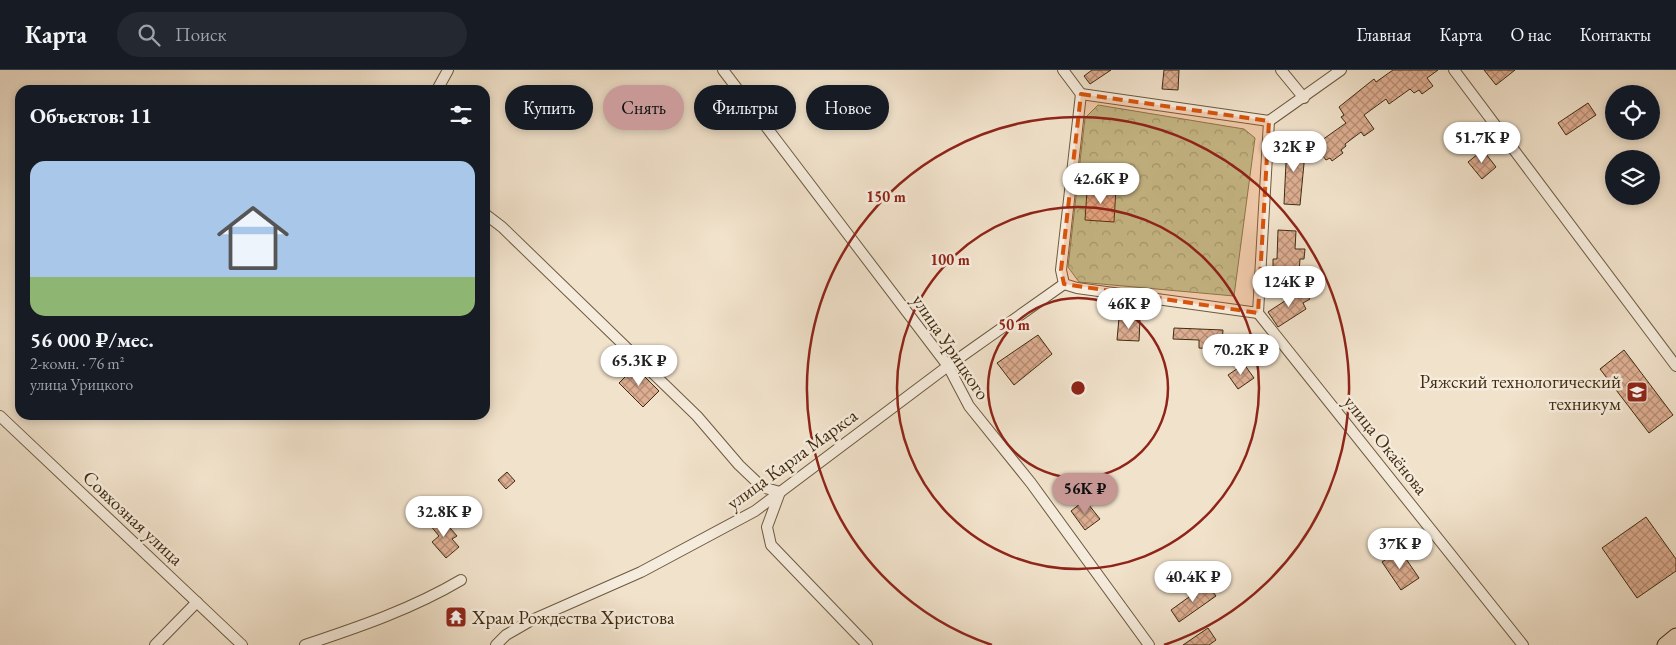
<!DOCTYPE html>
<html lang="ru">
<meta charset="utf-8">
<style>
body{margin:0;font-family:"EB Garamond",serif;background:#242831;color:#f1f3f6;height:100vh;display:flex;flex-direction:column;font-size:19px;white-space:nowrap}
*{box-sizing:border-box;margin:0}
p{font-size:16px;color:#9ea1a6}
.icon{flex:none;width:28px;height:28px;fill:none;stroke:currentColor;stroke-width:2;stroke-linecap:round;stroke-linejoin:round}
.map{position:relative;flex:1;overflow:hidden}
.drawer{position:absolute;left:15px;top:15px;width:475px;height:335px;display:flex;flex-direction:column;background:#171b24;border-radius:15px;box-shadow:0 2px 8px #0003}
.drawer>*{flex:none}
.hud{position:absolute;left:505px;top:15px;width:475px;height:45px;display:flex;gap:10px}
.controls{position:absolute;left:1605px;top:15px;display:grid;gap:10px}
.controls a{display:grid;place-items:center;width:55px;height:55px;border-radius:50%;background:#171b24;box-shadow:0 2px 8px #0003;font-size:25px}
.price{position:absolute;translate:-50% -42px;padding:0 11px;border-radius:18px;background:#fff;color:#222;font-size:16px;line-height:32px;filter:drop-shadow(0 1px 2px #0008)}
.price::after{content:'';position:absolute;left:50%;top:30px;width:15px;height:11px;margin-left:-8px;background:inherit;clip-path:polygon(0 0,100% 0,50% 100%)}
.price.active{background:#c59692;color:#111}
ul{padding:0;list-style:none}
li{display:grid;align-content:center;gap:10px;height:265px;padding:0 15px}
li span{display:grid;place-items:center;height:155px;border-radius:15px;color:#555}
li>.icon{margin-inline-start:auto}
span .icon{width:90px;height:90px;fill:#fffc;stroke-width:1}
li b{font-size:21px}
h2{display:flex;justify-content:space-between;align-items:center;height:60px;padding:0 15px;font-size:21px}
.pill{padding:0 18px;border-radius:22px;background:#171b24;box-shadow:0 2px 8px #0003;font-size:18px;line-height:45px}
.pill.active{background:#c59692;color:#111}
header{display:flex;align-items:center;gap:30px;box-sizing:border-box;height:70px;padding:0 25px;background:#171b24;border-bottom:1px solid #363941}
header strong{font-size:24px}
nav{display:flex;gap:28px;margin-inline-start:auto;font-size:18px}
.search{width:350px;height:45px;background:#242831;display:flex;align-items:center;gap:12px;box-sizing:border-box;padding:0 18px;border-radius:28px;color:#9ea1a6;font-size:19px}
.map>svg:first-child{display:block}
.forest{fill:url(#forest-crowns);stroke:#7c7854}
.building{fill:url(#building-cross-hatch);stroke:#402c10}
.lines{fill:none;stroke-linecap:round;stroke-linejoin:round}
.minor-casing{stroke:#6c5a3f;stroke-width:12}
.primary-casing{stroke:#402c10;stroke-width:17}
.minor{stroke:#f6ecdd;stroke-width:10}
.primary{stroke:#f1e2cb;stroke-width:15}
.marked{fill:#d7540c;fill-opacity:0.2;stroke:#d7540c;stroke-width:4;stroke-dasharray:10 6;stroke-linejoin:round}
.ring{fill:none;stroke:#8f2418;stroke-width:2.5}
.labels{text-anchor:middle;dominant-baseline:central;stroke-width:5;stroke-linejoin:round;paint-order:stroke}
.street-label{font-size:19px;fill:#402c10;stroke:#f6ecdd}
.poi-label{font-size:19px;fill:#402c10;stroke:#f6ecdd;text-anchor:end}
.centre{fill:#8f2418;stroke:#f6ecdd;stroke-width:2.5}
.ring-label{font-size:15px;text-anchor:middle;font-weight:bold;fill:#8f2418;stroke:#f6ecdd;stroke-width:5;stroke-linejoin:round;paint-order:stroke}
</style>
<header>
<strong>Карта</strong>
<div class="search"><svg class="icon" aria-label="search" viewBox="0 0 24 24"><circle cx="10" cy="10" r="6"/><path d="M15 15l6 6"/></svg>Поиск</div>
<nav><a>Главная</a><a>Карта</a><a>О нас</a><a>Контакты</a></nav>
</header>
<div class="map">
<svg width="1676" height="575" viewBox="0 0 1676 575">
<defs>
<pattern id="forest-crowns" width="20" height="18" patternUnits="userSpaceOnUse" patternTransform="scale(1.25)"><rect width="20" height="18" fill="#b8c498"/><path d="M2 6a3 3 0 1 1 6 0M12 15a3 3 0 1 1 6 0" fill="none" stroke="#979f7b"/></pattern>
<pattern id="building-cross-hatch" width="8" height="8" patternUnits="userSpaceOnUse" patternTransform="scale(1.25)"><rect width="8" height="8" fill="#deae92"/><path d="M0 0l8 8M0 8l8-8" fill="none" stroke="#b58e76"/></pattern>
</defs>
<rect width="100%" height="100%" fill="#f1e2cb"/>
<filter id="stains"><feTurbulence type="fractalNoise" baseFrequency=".004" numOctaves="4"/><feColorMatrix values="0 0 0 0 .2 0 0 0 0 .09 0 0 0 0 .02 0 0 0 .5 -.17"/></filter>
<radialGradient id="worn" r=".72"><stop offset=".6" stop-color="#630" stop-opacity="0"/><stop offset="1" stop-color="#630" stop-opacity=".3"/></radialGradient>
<polygon class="forest" points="1098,35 1244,59 1255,68 1234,226 1079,212 1068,197 1085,48"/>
<g class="building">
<polygon points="1092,0 1111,0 1090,14 1084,6"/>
<polygon points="1164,0 1179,0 1178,20 1162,19"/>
<polygon points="1393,0 1438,0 1427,8 1433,16 1422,24 1419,20 1414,23 1410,19 1389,34 1386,29 1364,45 1374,59 1364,66 1361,62 1345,74 1346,76 1341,80 1343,83 1332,91 1330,88 1326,90 1315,75 1346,53 1341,47 1344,45 1339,37 1374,9 1376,12"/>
<polygon points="1484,0 1515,0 1496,15"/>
<polygon points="1588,33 1596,45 1566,65 1558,53"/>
<polygon points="1287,72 1306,73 1300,135 1284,134"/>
<polygon points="1483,80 1496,97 1482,109 1468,92"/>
<polygon points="1102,117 1116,118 1114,152 1085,150 1087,121 1102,122"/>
<polygon points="1278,160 1296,161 1295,179 1305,179 1304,189 1300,189 1299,202 1273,200 1273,189 1277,189"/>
<polygon points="1303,219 1310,229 1303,233 1306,239 1278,257 1268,242"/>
<polygon points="1119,248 1140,249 1139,271 1117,270"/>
<polygon points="1174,258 1223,260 1222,273 1213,272 1213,279 1199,278 1199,270 1173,269"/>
<polygon points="1038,265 1052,284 1014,315 997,293"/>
<polygon points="1624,280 1673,345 1649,363 1600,299"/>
<polygon points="1244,294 1254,308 1238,319 1228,305"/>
<polygon points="635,297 659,321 643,337 619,313"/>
<polygon points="507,402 515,411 506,419 498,410"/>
<polygon points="1085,430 1100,449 1085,460 1071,441"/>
<polygon points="440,446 457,466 452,469 459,477 446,488 432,472 439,466 430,455"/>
<polygon points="1646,447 1676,489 1676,501 1637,528 1602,478"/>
<polygon points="1400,480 1419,508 1401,520 1382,492"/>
<polygon points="1207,514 1216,526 1179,552 1171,540"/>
<polygon points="1208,558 1216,570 1209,575 1183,575"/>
</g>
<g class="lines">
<g class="minor-casing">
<g id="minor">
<polyline points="723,0 948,296 969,336 1031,413 1149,575"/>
<polyline points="1063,0 1081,24"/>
<polyline points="1281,0 1304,28"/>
<polyline points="1454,0 1676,296"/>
<polyline points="437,20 448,0"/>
<polyline points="1081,24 1061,200 1064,214 1077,218 1258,243 1269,51"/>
<polyline points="1081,24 1269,51"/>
<polyline points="1269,51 1341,0"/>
<polyline points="485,144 502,157 697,346 739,395 762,417 780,422 767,457 771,475 867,575"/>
<polyline points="1258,243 1523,575"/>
<polyline points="0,346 242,575"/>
<polyline points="155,575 197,532"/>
<path d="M305 575C359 557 412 539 461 510"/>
<polyline points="496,575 506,565 532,550 641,502 755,441 948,296 1064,214"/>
</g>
</g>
<g class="primary-casing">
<polyline id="primary" points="1665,575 1676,566"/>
</g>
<use href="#minor" class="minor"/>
<use href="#primary" class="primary"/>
</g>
<path class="marked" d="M1081 24 1269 51 1258 243 1064 214 1061 200Z"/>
<g class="ring">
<circle cx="1078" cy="318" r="90"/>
<circle cx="1078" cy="318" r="181"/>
<path d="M992 575A271 271 0 1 1 1164 575"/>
</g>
<defs>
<g id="university-square" transform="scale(1.125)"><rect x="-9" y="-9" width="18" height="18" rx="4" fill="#8f2418" stroke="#f6ecdd"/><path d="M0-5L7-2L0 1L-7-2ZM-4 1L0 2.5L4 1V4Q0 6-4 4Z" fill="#fff"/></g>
<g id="temple-square" transform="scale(1.125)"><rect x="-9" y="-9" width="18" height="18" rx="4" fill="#8f2418" stroke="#f6ecdd"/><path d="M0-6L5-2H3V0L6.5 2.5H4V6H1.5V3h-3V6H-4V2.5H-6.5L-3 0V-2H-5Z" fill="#fff"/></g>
</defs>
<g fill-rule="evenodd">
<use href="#university-square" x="1637" y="322"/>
<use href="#temple-square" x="456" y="547"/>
</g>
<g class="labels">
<g class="street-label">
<text transform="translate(951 277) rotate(56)">улица Урицкого</text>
<text transform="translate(1386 375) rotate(51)">улица Окаёнова</text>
<text transform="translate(792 389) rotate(-36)">улица Карла Маркса</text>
<text transform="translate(133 448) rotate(43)">Совхозная улица</text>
</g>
<g class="poi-label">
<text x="1621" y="311">Ряжский технологический<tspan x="1621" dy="22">техникум</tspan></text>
<text x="472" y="547" text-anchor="start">Храм Рождества Христова</text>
</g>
</g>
<circle cx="1078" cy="318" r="8" class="centre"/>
<g class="ring-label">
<text x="886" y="132">150 m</text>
<text x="950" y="195">100 m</text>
<text x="1014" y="260">50 m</text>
</g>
<rect width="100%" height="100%" filter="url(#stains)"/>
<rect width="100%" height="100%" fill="url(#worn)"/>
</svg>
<div class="controls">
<a><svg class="icon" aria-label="locate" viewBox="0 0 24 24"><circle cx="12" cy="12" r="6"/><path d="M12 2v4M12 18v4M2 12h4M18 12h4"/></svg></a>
<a><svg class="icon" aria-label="layers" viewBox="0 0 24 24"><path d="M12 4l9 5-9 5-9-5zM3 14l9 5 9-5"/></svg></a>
</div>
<b class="price" style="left:1482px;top:94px">51.7K ₽</b>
<b class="price" style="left:1294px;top:103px">32K ₽</b>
<b class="price" style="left:1101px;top:135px">42.6K ₽</b>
<b class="price" style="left:1289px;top:238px">124K ₽</b>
<b class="price" style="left:1129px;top:260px">46K ₽</b>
<b class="price" style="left:1241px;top:306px">70.2K ₽</b>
<b class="price" style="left:639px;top:317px">65.3K ₽</b>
<b class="price active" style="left:1085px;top:445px">56K ₽</b>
<b class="price" style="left:444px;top:468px">32.8K ₽</b>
<b class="price" style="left:1400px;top:500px">37K ₽</b>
<b class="price" style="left:1193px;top:533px">40.4K ₽</b>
<div class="hud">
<a class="pill">Купить</a>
<a class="pill active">Снять</a>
<a class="pill">Фильтры</a>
<a class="pill">Новое</a>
</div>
<section class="drawer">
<h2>Объектов: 11<svg class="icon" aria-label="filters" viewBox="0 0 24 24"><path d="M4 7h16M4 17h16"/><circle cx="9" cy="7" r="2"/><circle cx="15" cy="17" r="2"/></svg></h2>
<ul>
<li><span style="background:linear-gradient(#a9c7e8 75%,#8fb573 0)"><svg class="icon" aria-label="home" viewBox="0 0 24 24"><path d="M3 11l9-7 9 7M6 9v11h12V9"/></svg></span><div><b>56 000 ₽/мес.</b><p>2-комн. · 76 m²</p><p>улица Урицкого</p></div></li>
</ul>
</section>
</div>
